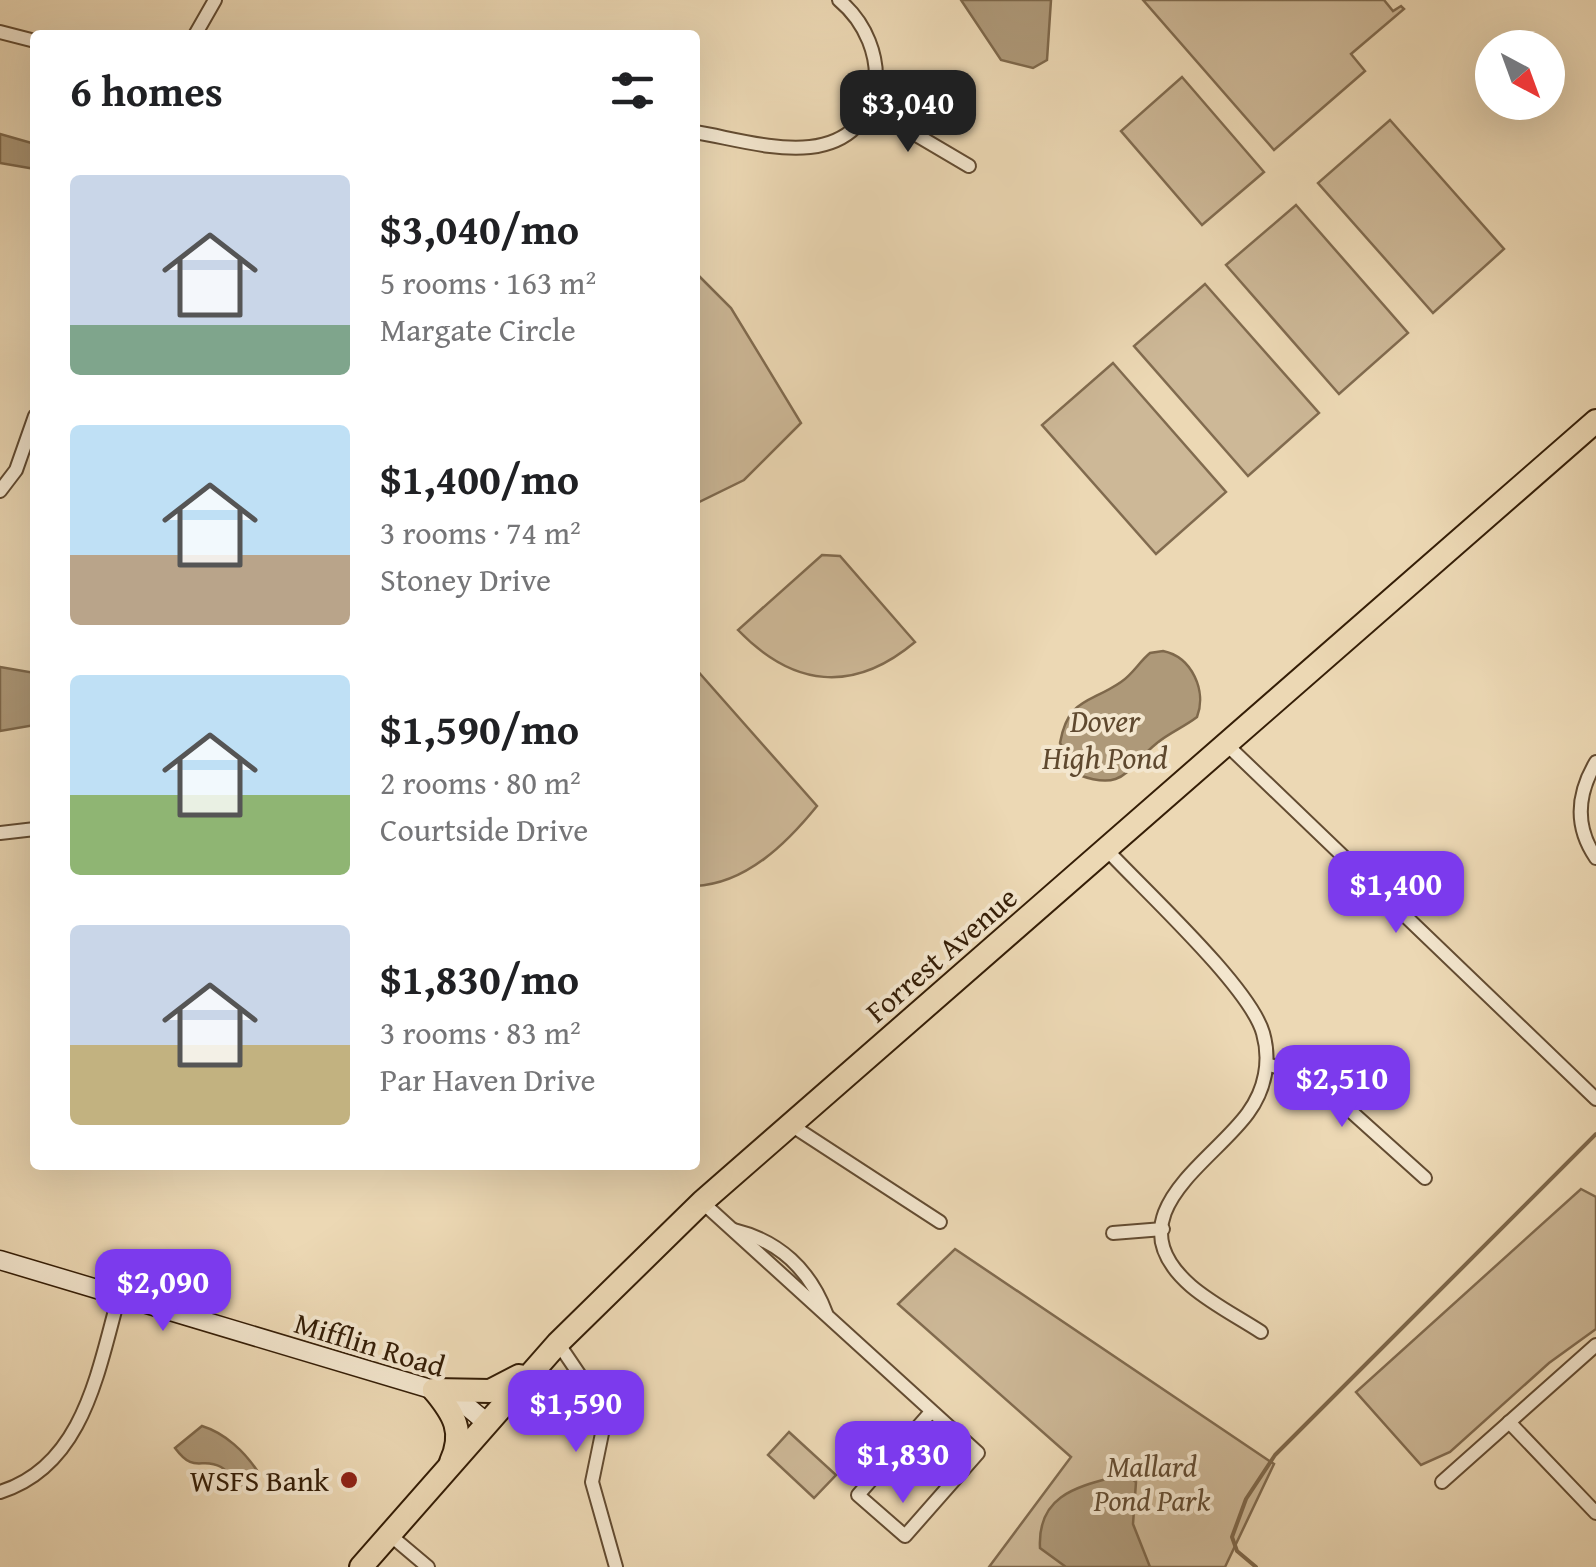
<!DOCTYPE html>
<meta charset="utf-8">
<style>
body{margin:0;font-family:"Gentium Book Plus",serif;background:#f6f6f6;color:#202124;height:100vh;display:flex;flex-direction:column;font-size:38px;white-space:nowrap}
*{box-sizing:border-box;margin:0}
p{font-size:32px;color:#757577}
.icon{flex:none;width:55px;height:55px;fill:none;stroke:currentColor;stroke-width:2;stroke-linecap:round;stroke-linejoin:round}
.map{position:relative;flex:1;overflow:hidden}
.drawer{position:absolute;left:30px;top:30px;width:670px;height:1140px;display:flex;flex-direction:column;background:#fff;border-radius:10px;box-shadow:0 10px 40px #0002}
.drawer>*{flex:none}
.needle{width:65px;rotate:139deg}
.controls{position:absolute;left:1475px;top:30px;display:grid;gap:20px}
.controls a{display:grid;place-items:center;width:90px;height:90px;border-radius:50%;background:#fff;box-shadow:0 10px 40px #0002;font-size:50px}
.price{position:absolute;translate:-50% -85px;padding:0 22px;border-radius:20px;background:#7c3aed;color:#fff;font-size:32px;line-height:65px;filter:drop-shadow(0 2px 5px #0008)}
.price::after{content:'';position:absolute;left:50%;top:60px;width:30px;height:22px;margin-left:-15px;background:inherit;clip-path:polygon(0 0,100% 0,50% 100%)}
.price.on{background:#222;color:#fff}
ul{padding:0;list-style:none}
li{display:flex;align-items:center;gap:30px;height:250px;padding:0 40px}
li span{display:grid;place-items:center;flex:none;width:280px;height:200px;border-radius:10px;color:#555}
li>.icon{margin-inline-start:auto}
span .icon{width:120px;height:120px;fill:#fffc;stroke-width:1}
li b{font-size:42px}
h2{display:flex;justify-content:space-between;align-items:center;height:120px;padding:0 40px;font-size:42px}
.map>svg:first-child{display:block}
.green{fill:#cdb897;stroke:#816b4f;stroke-width:2.5}
.water{fill:#ae9979;stroke:#7e684b;stroke-width:2.5}
.lines{fill:none;stroke-linecap:round;stroke-linejoin:round}
.stream{stroke:#7e684b;stroke-width:4}
.street-casing{stroke:#634c32;stroke-width:16}
.secondary-casing{stroke:#351e07;stroke-width:21}
.highway-casing{stroke:#351e07;stroke-width:26}
.street{stroke:#f3e6ce;stroke-width:12}
.secondary{stroke:#f3e6ce;stroke-width:18}
.highway{stroke:#ecd8b4;stroke-width:22}
.poi-dot{fill:#8f2418;stroke:#f3e6ce;stroke-width:4}
.labels{text-anchor:middle;dominant-baseline:central;stroke-width:8;stroke-linejoin:round;paint-order:stroke}
.street-label{font-size:30px;fill:#351e07;stroke:#f3e6ce}
.park-label{font-size:30px;font-style:italic;fill:#634c32;stroke:#f3e6ce}
.poi-label{font-size:30px;fill:#351e07;stroke:#f3e6ce;text-anchor:end}
.water-label{font-size:32px;font-style:italic;fill:#5f492f;stroke:#f3e6ce}
</style>
<div class="map">
<svg width="1596" height="1567" viewBox="0 0 1596 1567">
<rect width="100%" height="100%" fill="#ecd8b4"/>
<filter id="stains"><feTurbulence type="fractalNoise" baseFrequency=".002" numOctaves="4"/><feColorMatrix values="0 0 0 0 .2 0 0 0 0 .09 0 0 0 0 .02 0 0 0 .5 -.17"/></filter>
<radialGradient id="worn" r=".72"><stop offset=".6" stop-color="#630" stop-opacity="0"/><stop offset="1" stop-color="#630" stop-opacity=".3"/></radialGradient>
<g class="green">
<polygon points="1143,0 1384,0 1393,11 1401,6 1404,9 1351,54 1365,71 1274,150"/>
<polygon points="1182,77 1264,172 1202,225 1121,131"/>
<polygon points="1390,120 1504,249 1433,313 1318,183"/>
<polygon points="1296,205 1408,333 1339,394 1226,265"/>
<polygon points="695,272 731,308 801,423 744,480 695,504"/>
<polygon points="1205,284 1319,413 1248,476 1134,346"/>
<polygon points="1113,363 1226,492 1156,554 1042,425"/>
<path d="M822 555 840 556 915 642C853 694 793 687 738 630Z"/>
<path d="M695 668 817 806C787 843 746 884 695 886Z"/>
<polygon points="1581,1189 1596,1197 1596,1329 1549,1363 1450,1452 1421,1465 1356,1392"/>
<polygon points="955,1249 1274,1464 1225,1567 989,1567 1071,1457 898,1304"/>
<polygon points="789,1432 836,1475 814,1498 768,1455"/>
</g>
<g class="water">
<polygon points="961,0 1051,0 1047,60 1033,68 1001,60"/>
<polygon points="0,134 35,144 35,169 0,163"/>
<path d="M1163 651C1192 657 1207 691 1197 717 1184 727 1169 733 1157 743 1126 768 1125 792 1079 775L1060 743C1068 698 1089 704 1121 682 1133 674 1139 662 1150 653Z"/>
<polygon points="0,667 35,673 35,725 0,731"/>
<path d="M202 1426C225 1433 245 1452 258 1472L255 1480 242 1485C235 1480 228 1471 221 1467 201 1456 195 1475 175 1448Z"/>
<path d="M1125 1474 1136 1482 1133 1524 1150 1567H1066L1040 1548C1037 1492 1082 1486 1125 1474Z"/>
</g>
<g class="lines">
<polyline class="stream" points="1256,1567 1237,1551 1232,1537 1246,1499 1275,1455 1596,1134"/>
<g class="street-casing">
<g id="street">
<polyline points="0,32 35,41"/>
<polyline points="195,35 215,0"/>
<polyline points="869,107 969,166"/>
<path d="M695 132C731 138 774 151 810 147 890 138 894 46 839 0"/>
<polyline points="0,491 16,470 35,416"/>
<polyline points="1225,743 1596,1099"/>
<path d="M1596 762C1577 794 1574 826 1596 858"/>
<polyline points="0,833 35,829"/>
<path d="M1106 849C1143 889 1250 987 1263 1033 1271 1061 1265 1090 1248 1113 1212 1163 1111 1216 1191 1286 1212 1304 1238 1317 1261 1332"/>
<polyline points="1267,1064 1315,1079 1425,1178"/>
<polyline points="791,1125 940,1222"/>
<polyline points="702,1202 978,1453 905,1536 858,1495 930,1413"/>
<path d="M734 1230C779 1241 810 1270 826 1313"/>
<polyline points="1113,1233 1163,1229"/>
<polyline points="558,1343 606,1414 592,1482 616,1567"/>
<polyline points="1509,1422 1596,1513"/>
<polyline points="1442,1482 1596,1345"/>
<path d="M0 1492C84 1466 98 1370 119 1296"/>
<polyline points="390,1535 428,1567"/>
</g>
</g>
<g class="secondary-casing">
<polyline id="secondary" points="0,1260 434,1390 463,1403 487,1423"/>
</g>
<g class="highway-casing">
<g id="highway">
<polyline points="434,1390 490,1391 519,1376"/>
<path d="M434 1390C454 1414 465 1432 451 1462"/>
<polyline points="361,1567 558,1343 702,1202 1596,421"/>
</g>
</g>
<use href="#street" class="street"/>
<use href="#secondary" class="secondary"/>
<use href="#highway" class="highway"/>
</g>
<circle class="poi-dot" cx="349" cy="1480" r="10"/>
<g class="labels">
<g class="street-label">
<text transform="translate(941 954) rotate(-41)">Forrest Avenue</text>
<text transform="translate(370 1344) rotate(17)">Mifflin Road</text>
</g>
<g class="park-label">
<text x="1152" y="1466">Mallard<tspan x="1152" dy="34">Pond Park</tspan></text>
</g>
<g class="poi-label">
<text x="329" y="1480">WSFS Bank</text>
</g>
<g class="water-label">
<text x="1105" y="720">Dover<tspan x="1105" dy="37">High Pond</tspan></text>
</g>
</g>
<rect width="100%" height="100%" filter="url(#stains)"/>
<rect width="100%" height="100%" fill="url(#worn)"/>
</svg>
<div class="controls">
<a><svg class="needle" viewBox="-14 -14 28 28"><path d="M0-13l5 13h-10z" fill="#e53935"/><path d="M0 13l5-13h-10z" fill="#757577"/></svg></a>
</div>
<b class="price on" style="left:908px;top:155px">$3,040</b>
<b class="price" style="left:1396px;top:936px">$1,400</b>
<b class="price" style="left:1342px;top:1130px">$2,510</b>
<b class="price" style="left:163px;top:1334px">$2,090</b>
<b class="price" style="left:576px;top:1455px">$1,590</b>
<b class="price" style="left:903px;top:1506px">$1,830</b>
<section class="drawer">
<h2>6 homes<svg class="icon" aria-label="filters" viewBox="0 0 24 24"><path d="M4 7h16M4 17h16"/><circle cx="9" cy="7" r="2"/><circle cx="15" cy="17" r="2"/></svg></h2>
<ul>
<li><span style="background:linear-gradient(#c9d6e8 75%,#7fa58c 0)"><svg class="icon" aria-label="home" viewBox="0 0 24 24"><path d="M3 11l9-7 9 7M6 9v11h12V9"/></svg></span><div><b>$3,040/mo</b><p>5 rooms · 163 m²</p><p>Margate Circle</p></div></li>
<li><span style="background:linear-gradient(#bfe0f5 65%,#b9a48a 0)"><svg class="icon" aria-label="home" viewBox="0 0 24 24"><path d="M3 11l9-7 9 7M6 9v11h12V9"/></svg></span><div><b>$1,400/mo</b><p>3 rooms · 74 m²</p><p>Stoney Drive</p></div></li>
<li><span style="background:linear-gradient(#bfe0f5 60%,#8fb573 0)"><svg class="icon" aria-label="home" viewBox="0 0 24 24"><path d="M3 11l9-7 9 7M6 9v11h12V9"/></svg></span><div><b>$1,590/mo</b><p>2 rooms · 80 m²</p><p>Courtside Drive</p></div></li>
<li><span style="background:linear-gradient(#c9d6e8 60%,#c2b280 0)"><svg class="icon" aria-label="home" viewBox="0 0 24 24"><path d="M3 11l9-7 9 7M6 9v11h12V9"/></svg></span><div><b>$1,830/mo</b><p>3 rooms · 83 m²</p><p>Par Haven Drive</p></div></li>
</ul>
</section>
</div>
